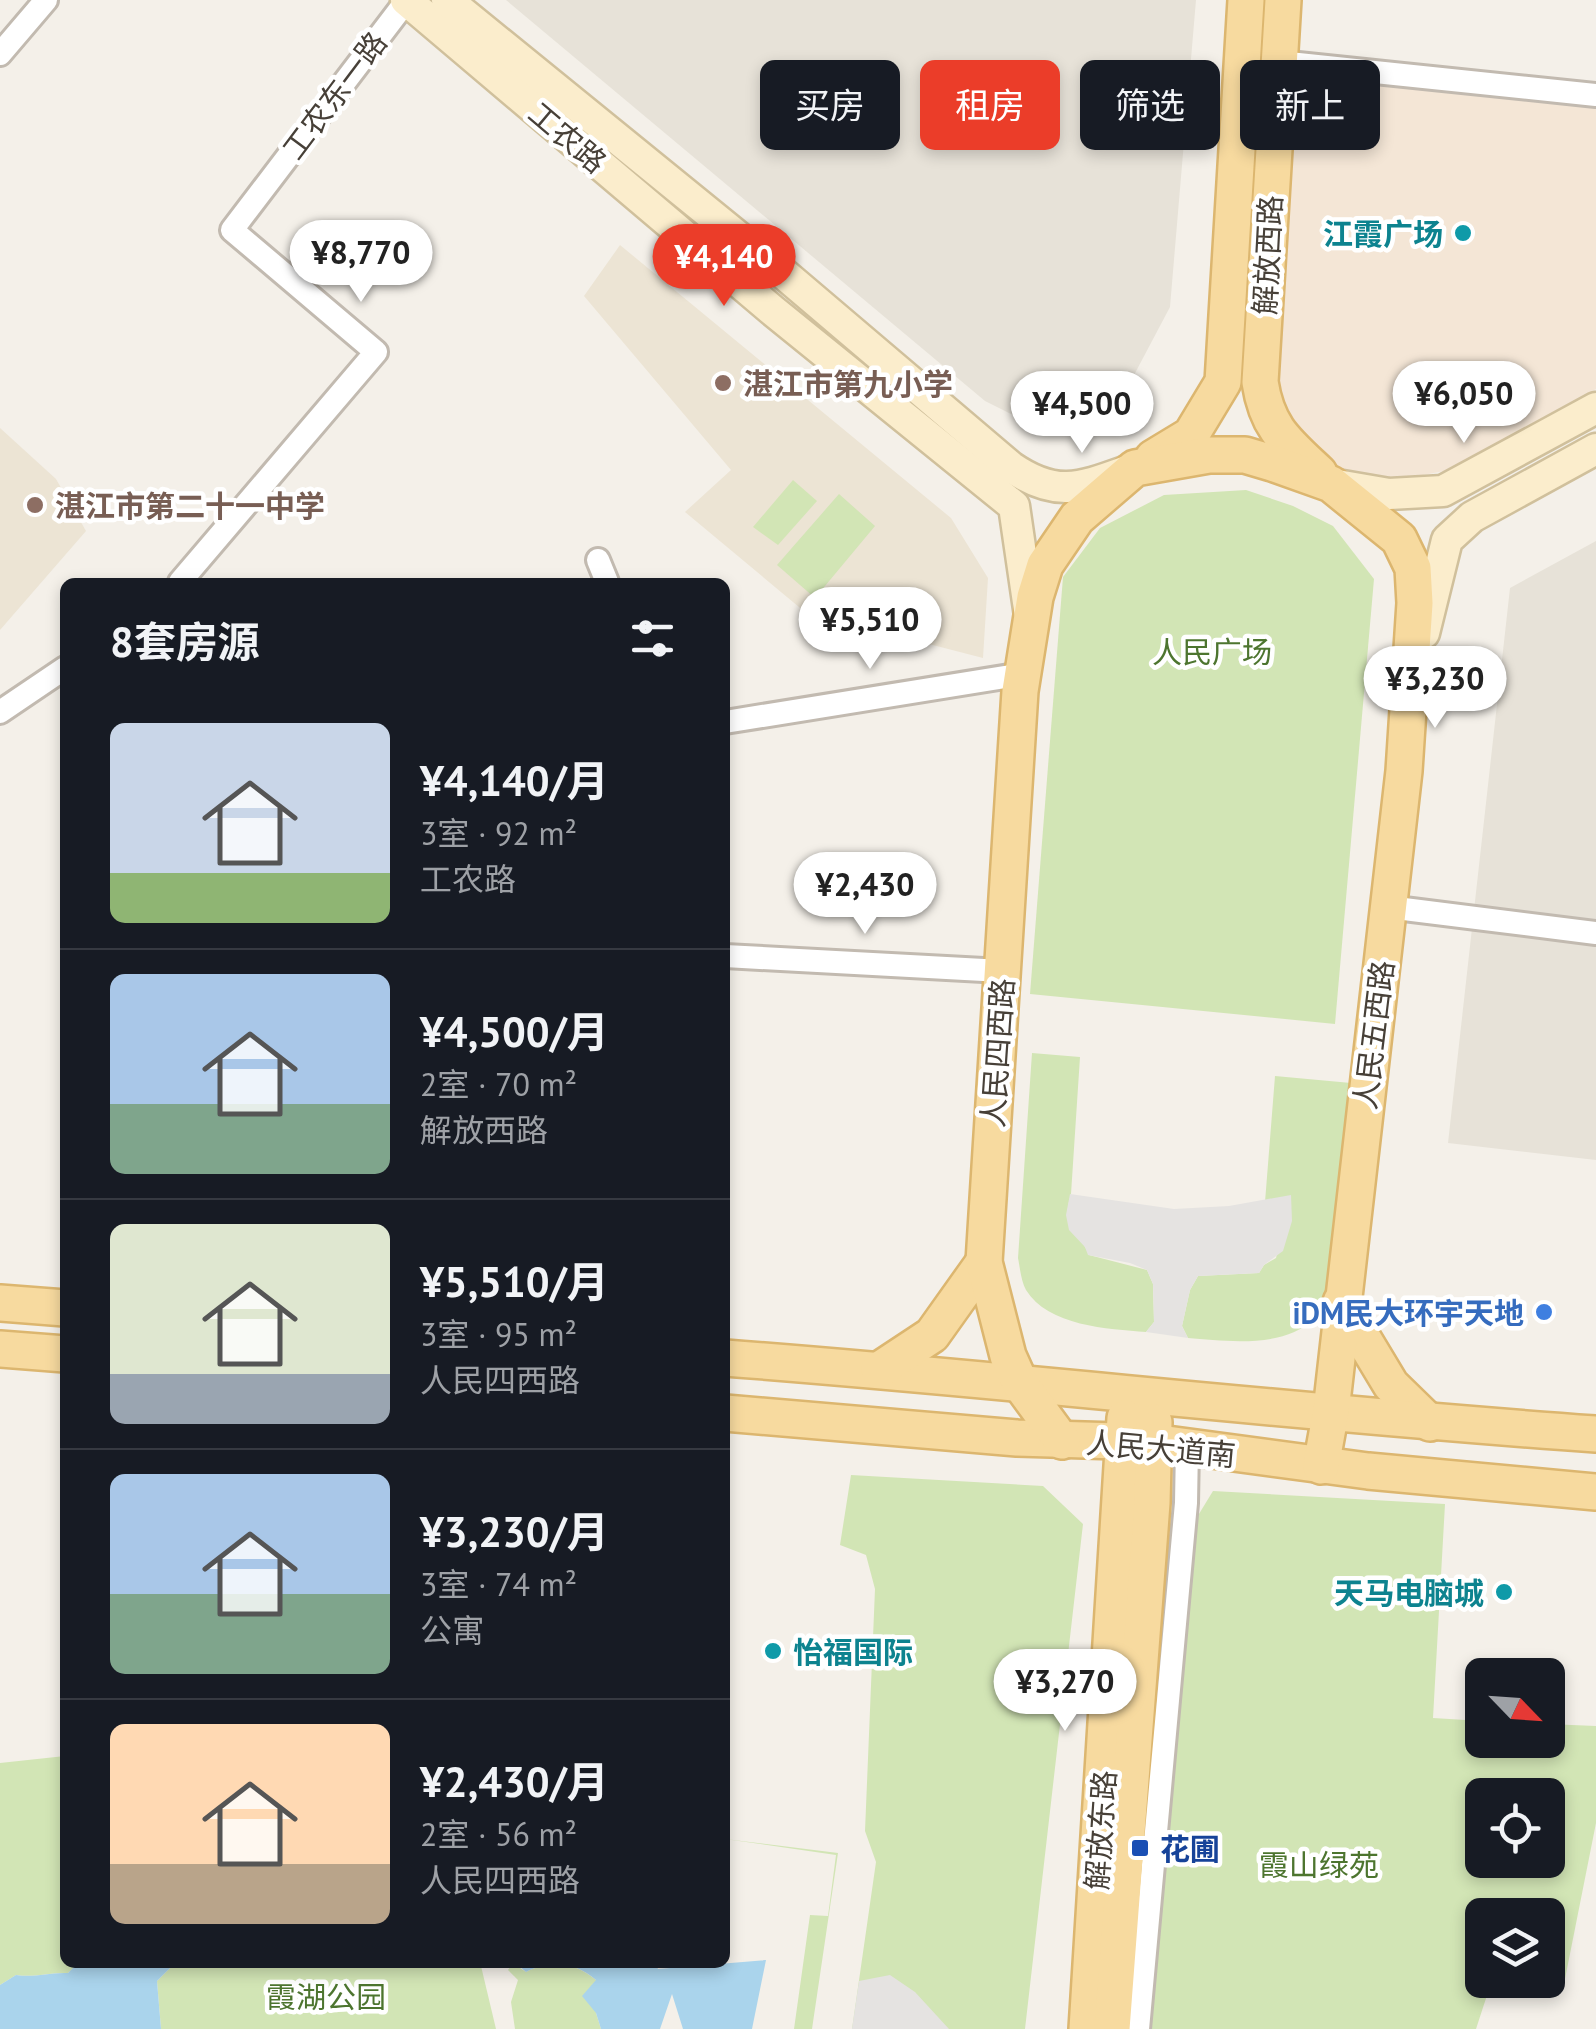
<!DOCTYPE html>
<html lang="zh">
<meta charset="utf-8">
<style>
body{margin:0;font-family:"PT Sans","Noto Sans SC",sans-serif;background:#242831;color:#f1f3f6;height:100vh;display:flex;flex-direction:column;font-size:38px;white-space:nowrap}
*{box-sizing:border-box;margin:0}
p{font-size:32px;color:#9ea1a6}
.icon{flex:none;width:55px;height:55px;fill:none;stroke:currentColor;stroke-width:2;stroke-linecap:round;stroke-linejoin:round}
.map{position:relative;flex:1;overflow:hidden}
.side{position:absolute;left:60px;top:578px;width:670px;height:1390px;display:flex;flex-direction:column;background:#171b24;border-radius:15px;box-shadow:0 5px 15px #0003}
.side>*{flex:none}
.banner{position:absolute;left:760px;top:60px;width:685px;height:90px;display:flex;gap:20px}
.needle{width:65px;rotate:115deg}
.tools{position:absolute;left:1465px;top:1658px;display:grid;gap:20px}
.tools a{display:grid;place-items:center;width:100px;height:100px;border-radius:15px;background:#171b24;box-shadow:0 5px 15px #0003;font-size:50px}
.price{position:absolute;translate:-50% -85px;padding:0 22px;border-radius:35px;background:#fff;color:#222;font-size:32px;line-height:65px;filter:drop-shadow(0 2px 5px #0008)}
.price::after{content:'';position:absolute;left:50%;top:60px;width:30px;height:22px;margin-left:-15px;background:inherit;clip-path:polygon(0 0,100% 0,50% 100%)}
.price.selected{background:#eb3d29;color:#fff}
ul{padding:0;list-style:none}
li{display:flex;align-items:center;gap:30px;height:250px;padding:0 50px}
li+li{border-top:2px solid #363941}
li span{display:grid;place-items:center;flex:none;width:280px;height:200px;border-radius:15px;color:#555}
li>.icon{margin-inline-start:auto}
span .icon{width:120px;height:120px;fill:#fffc;stroke-width:1}
li b{font-size:42px}
h2{display:flex;justify-content:space-between;align-items:center;height:120px;padding:0 50px;font-size:42px}
.chip{padding:0 35px;border-radius:15px;background:#171b24;box-shadow:0 5px 15px #0003;font-size:35px;line-height:90px}
.chip.selected{background:#eb3d29;color:#fff}
.map>svg:first-child{display:block}
.residential{fill:#e7e2d8}
.commercial{fill:#f4e6d6}
.education{fill:#ece4d4}
.green{fill:#d2e5b5;fill-rule:evenodd}
.parking{fill:#e5e3e1}
.water{fill:#aad4ec}
.lines{fill:none;stroke-linecap:round;stroke-linejoin:round}
.street-casing{stroke:#c2bab0;stroke-width:28}
.secondary-casing{stroke:#d0c09c;stroke-width:35}
.primary-casing{stroke:#dcb66f;stroke-width:40}
.street{stroke:#fff;stroke-width:22}
.secondary{stroke:#fbedcc;stroke-width:30}
.primary{stroke:#f7da9f;stroke-width:35}
.culture-dot{fill:#0f9aa8;stroke:#fff;stroke-width:4}
.education-dot{fill:#8d6e63;stroke:#fff;stroke-width:4}
.shop-dot{fill:#3f7fe0;stroke:#fff;stroke-width:4}
.transit-dot{fill:#1a4fb4;stroke:#fff;stroke-width:4}
.labels{text-anchor:middle;dominant-baseline:central;stroke-width:9;stroke-linejoin:round;paint-order:stroke}
.street-label{font-size:30px;fill:#474038;stroke:#fff}
.culture-label{font-size:30px;font-weight:bold;fill:#0d838f;stroke:#fff;text-anchor:end}
.education-label{font-size:30px;font-weight:bold;fill:#785e54;stroke:#fff;text-anchor:start}
.park-label{font-size:30px;fill:#4d752f;stroke:#fff}
.shop-label{font-size:30px;font-weight:bold;fill:#366cbe;stroke:#fff;text-anchor:end}
.transit-label{font-size:30px;font-weight:bold;fill:#164399;stroke:#fff;text-anchor:start}
</style>
<div class="map">
<svg width="1596" height="2029" viewBox="0 0 1596 2029">
<rect width="100%" height="100%" fill="#f4f0e9"/>
<g class="residential">
<polygon points="506,0 1196,0 1170,307 1133,377 1039,428 985,401"/>
<polygon points="1596,541 1596,1160 1448,1143 1510,588"/>
</g>
<polygon class="commercial" points="1292,74 1596,101 1596,389 1444,471 1387,482 1335,474 1288,426 1275,387"/>
<g class="education">
<polygon points="620,245 951,518 988,578 983,658 805,612 685,512 731,470 584,296"/>
<polygon points="0,428 56,479 86,531 0,630"/>
</g>
<g class="green">
<polygon points="793,480 817,501 778,545 753,527"/>
<polygon points="1246,490 1293,506 1333,526 1374,579 1335,1024 1030,994 1063,577 1100,528 1164,495"/>
<polygon points="839,494 875,526 815,598 777,565"/>
<path d="M1032 1053 1080 1057 1071 1194C1060 1231 1078 1228 1089 1255L1147 1270 1153 1284 1154 1322 1146 1332C1108 1329 1048 1326 1026 1290 1021 1281 1020 1268 1018 1258Z"/>
<path d="M1275 1076 1351 1083 1328 1288C1324 1298 1321 1310 1314 1318 1285 1349 1226 1341 1188 1338L1182 1326 1190 1290 1198 1276 1259 1273 1264 1265 1276 1258 1291 1196 1265 1202Z"/>
<polygon points="851,1475 1043,1486 1083,1524 1025,2029 852,2029 876,1862 865,1831 875,1589 866,1555 840,1545"/>
<path d="M1213 1491 1445 1504 1433 1718 1482 1721V1740H1548V1724L1596 1726V1823L1563 1989 1491 1983 1476 2029H1142L1191 1527ZM1482 1795H1548V1860H1482ZM1482 1915H1548V1980H1482Z"/>
<path d="M65 1756V1962L79 1963 68 1973C49 1972 35 1978 16 1975L0 1985V1763Z"/>
<polygon points="725,1839 838,1853 812,2029 794,2029 810,1915 828,1916 836,1855"/>
<polygon points="175,1963 483,1963 481,1966 496,2029 161,2029 157,1981"/>
<path d="M513 1963 526 1972C552 1959 574 1962 596 1980V2013L601 2029H515L511 2002 518 1980 508 1970Z"/>
</g>
<g class="parking">
<polygon points="1070,1194 1174,1209 1229,1206 1291,1195 1292,1221 1283,1251 1264,1265 1259,1273 1198,1276 1190,1290 1182,1326 1188,1338 1146,1332 1154,1322 1153,1284 1147,1270 1130,1263 1088,1255 1085,1247 1069,1230 1066,1215"/>
<polygon points="890,1975 915,1992 949,2029 852,2029 859,1981"/>
</g>
<g class="water">
<path d="M766 1960 752 2029H683L672 1994 660 2029H601L596 2013 582 1996 596 1980C575 1962 551 1959 526 1972L516 1963 655 1962 658 1969Z"/>
<path d="M79 1962 175 1963 157 1981 161 2029H0V1985L16 1975C35 1978 49 1972 68 1973Z"/>
</g>
<g class="lines">
<g class="street-casing">
<g id="street">
<polyline points="0,54 46,0"/>
<polyline points="1279,62 1596,95"/>
<polyline points="598,560 607,582"/>
<polyline points="180,582 376,352 232,230 407,0"/>
<polyline points="0,712 65,668"/>
<polyline points="725,722 1023,674"/>
<polyline points="1388,907 1596,933"/>
<polyline points="725,956 1002,971"/>
<polyline points="1138,2029 1186,1503 1187,1447"/>
</g>
</g>
<g class="secondary-casing">
<g id="secondary">
<polyline points="406,0 772,310 1014,506 1030,616"/>
<path d="M447 0 784 274 1011 467C1056 498 1080 488 1127 471"/>
<polyline points="1331,484 1389,494 1443,491 1596,408"/>
<polyline points="1424,633 1447,540 1472,517 1596,449"/>
</g>
</g>
<g class="primary-casing">
<g id="primary">
<path d="M1283 0 1260 382C1267 428 1286 442 1319 473"/>
<polyline points="1153,458 1191,435 1223,382 1246,0"/>
<polyline points="1341,1302 1391,1385 1430,1423"/>
<polyline points="0,1303 65,1308"/>
<polyline points="0,1349 65,1354"/>
<path d="M725 1358C1016 1380 1305 1414 1596 1434"/>
<polyline points="879,1370 932,1335 984,1262"/>
<polyline points="725,1413 1017,1438 1152,1442 1368,1471 1596,1492"/>
<polyline points="1062,1441 1021,1385 1008,1356 984,1262 1020,691 1035,597 1045,565 1077,518 1135,468 1209,455 1245,455 1272,463 1331,484 1399,539 1413,568 1415,603 1404,771 1331,1411 1321,1466"/>
<polyline points="1087,2029 1125,1418"/>
<polyline points="1112,2029 1152,1503 1154,1422"/>
</g>
</g>
<use href="#street" class="street"/>
<use href="#secondary" class="secondary"/>
<use href="#primary" class="primary"/>
</g>
<g class="culture-dot">
<circle cx="1463" cy="233" r="10"/>
<circle cx="1504" cy="1592" r="10"/>
<circle cx="773" cy="1651" r="10"/>
</g>
<g class="education-dot">
<circle cx="723" cy="383" r="10"/>
<circle cx="35" cy="505" r="10"/>
</g>
<circle class="shop-dot" cx="1544" cy="1312" r="10"/>
<rect class="transit-dot" x="1130" y="1838" width="20" height="20" rx="5"/>
<g class="labels">
<g class="street-label">
<text transform="translate(334 95) rotate(-53)">工农东一路</text>
<text transform="translate(568 137) rotate(40)">工农路</text>
<text transform="translate(1267 255) rotate(-87)">解放西路</text>
<text transform="translate(1373 1035) rotate(-83)">人民五西路</text>
<text transform="translate(997 1053) rotate(-86)">人民四西路</text>
<text transform="translate(1161 1448) rotate(5)">人民大道南</text>
<text transform="translate(1100 1830) rotate(-86)">解放东路</text>
</g>
<g class="culture-label">
<text x="1443" y="233">江霞广场</text>
<text x="1484" y="1592">天马电脑城</text>
<text x="793" y="1651" text-anchor="start">怡福国际</text>
</g>
<g class="education-label">
<text x="743" y="383">湛江市第九小学</text>
<text x="55" y="505">湛江市第二十一中学</text>
</g>
<g class="park-label">
<text x="1212" y="651">人民广场</text>
<text x="1319" y="1864">霞山绿苑</text>
<text x="326" y="1996">霞湖公园</text>
</g>
<g class="shop-label">
<text x="1524" y="1312">iDM民大环宇天地</text>
</g>
<g class="transit-label">
<text x="1160" y="1848">花圃</text>
</g>
</g>
</svg>
<div class="tools">
<a><svg class="needle" viewBox="-14 -14 28 28"><path d="M0-13l5 13h-10z" fill="#e53935"/><path d="M0 13l5-13h-10z" fill="#9ea1a6"/></svg></a>
<a><svg class="icon" aria-label="locate" viewBox="0 0 24 24"><circle cx="12" cy="12" r="6"/><path d="M12 2v4M12 18v4M2 12h4M18 12h4"/></svg></a>
<a><svg class="icon" aria-label="layers" viewBox="0 0 24 24"><path d="M12 4l9 5-9 5-9-5zM3 14l9 5 9-5"/></svg></a>
</div>
<b class="price" style="left:361px;top:305px">¥8,770</b>
<b class="price selected" style="left:724px;top:309px">¥4,140</b>
<b class="price" style="left:1464px;top:446px">¥6,050</b>
<b class="price" style="left:1082px;top:456px">¥4,500</b>
<b class="price" style="left:870px;top:672px">¥5,510</b>
<b class="price" style="left:1435px;top:731px">¥3,230</b>
<b class="price" style="left:865px;top:937px">¥2,430</b>
<b class="price" style="left:1065px;top:1734px">¥3,270</b>
<div class="banner">
<a class="chip">买房</a>
<a class="chip selected">租房</a>
<a class="chip">筛选</a>
<a class="chip">新上</a>
</div>
<section class="side">
<h2>8套房源<svg class="icon" aria-label="filters" viewBox="0 0 24 24"><path d="M4 7h16M4 17h16"/><circle cx="9" cy="7" r="2"/><circle cx="15" cy="17" r="2"/></svg></h2>
<ul>
<li><span style="background:linear-gradient(#c9d6e8 75%,#8fb573 0)"><svg class="icon" aria-label="home" viewBox="0 0 24 24"><path d="M3 11l9-7 9 7M6 9v11h12V9"/></svg></span><div><b>¥4,140/月</b><p>3室 · 92 m²</p><p>工农路</p></div></li>
<li><span style="background:linear-gradient(#a9c7e8 65%,#7fa58c 0)"><svg class="icon" aria-label="home" viewBox="0 0 24 24"><path d="M3 11l9-7 9 7M6 9v11h12V9"/></svg></span><div><b>¥4,500/月</b><p>2室 · 70 m²</p><p>解放西路</p></div></li>
<li><span style="background:linear-gradient(#dfe7d0 75%,#9aa5b1 0)"><svg class="icon" aria-label="home" viewBox="0 0 24 24"><path d="M3 11l9-7 9 7M6 9v11h12V9"/></svg></span><div><b>¥5,510/月</b><p>3室 · 95 m²</p><p>人民四西路</p></div></li>
<li><span style="background:linear-gradient(#a9c7e8 60%,#7fa58c 0)"><svg class="icon" aria-label="home" viewBox="0 0 24 24"><path d="M3 11l9-7 9 7M6 9v11h12V9"/></svg></span><div><b>¥3,230/月</b><p>3室 · 74 m²</p><p>公寓</p></div></li>
<li><span style="background:linear-gradient(#ffd9b3 70%,#b9a48a 0)"><svg class="icon" aria-label="home" viewBox="0 0 24 24"><path d="M3 11l9-7 9 7M6 9v11h12V9"/></svg></span><div><b>¥2,430/月</b><p>2室 · 56 m²</p><p>人民四西路</p></div></li>
</ul>
</section>
</div>
